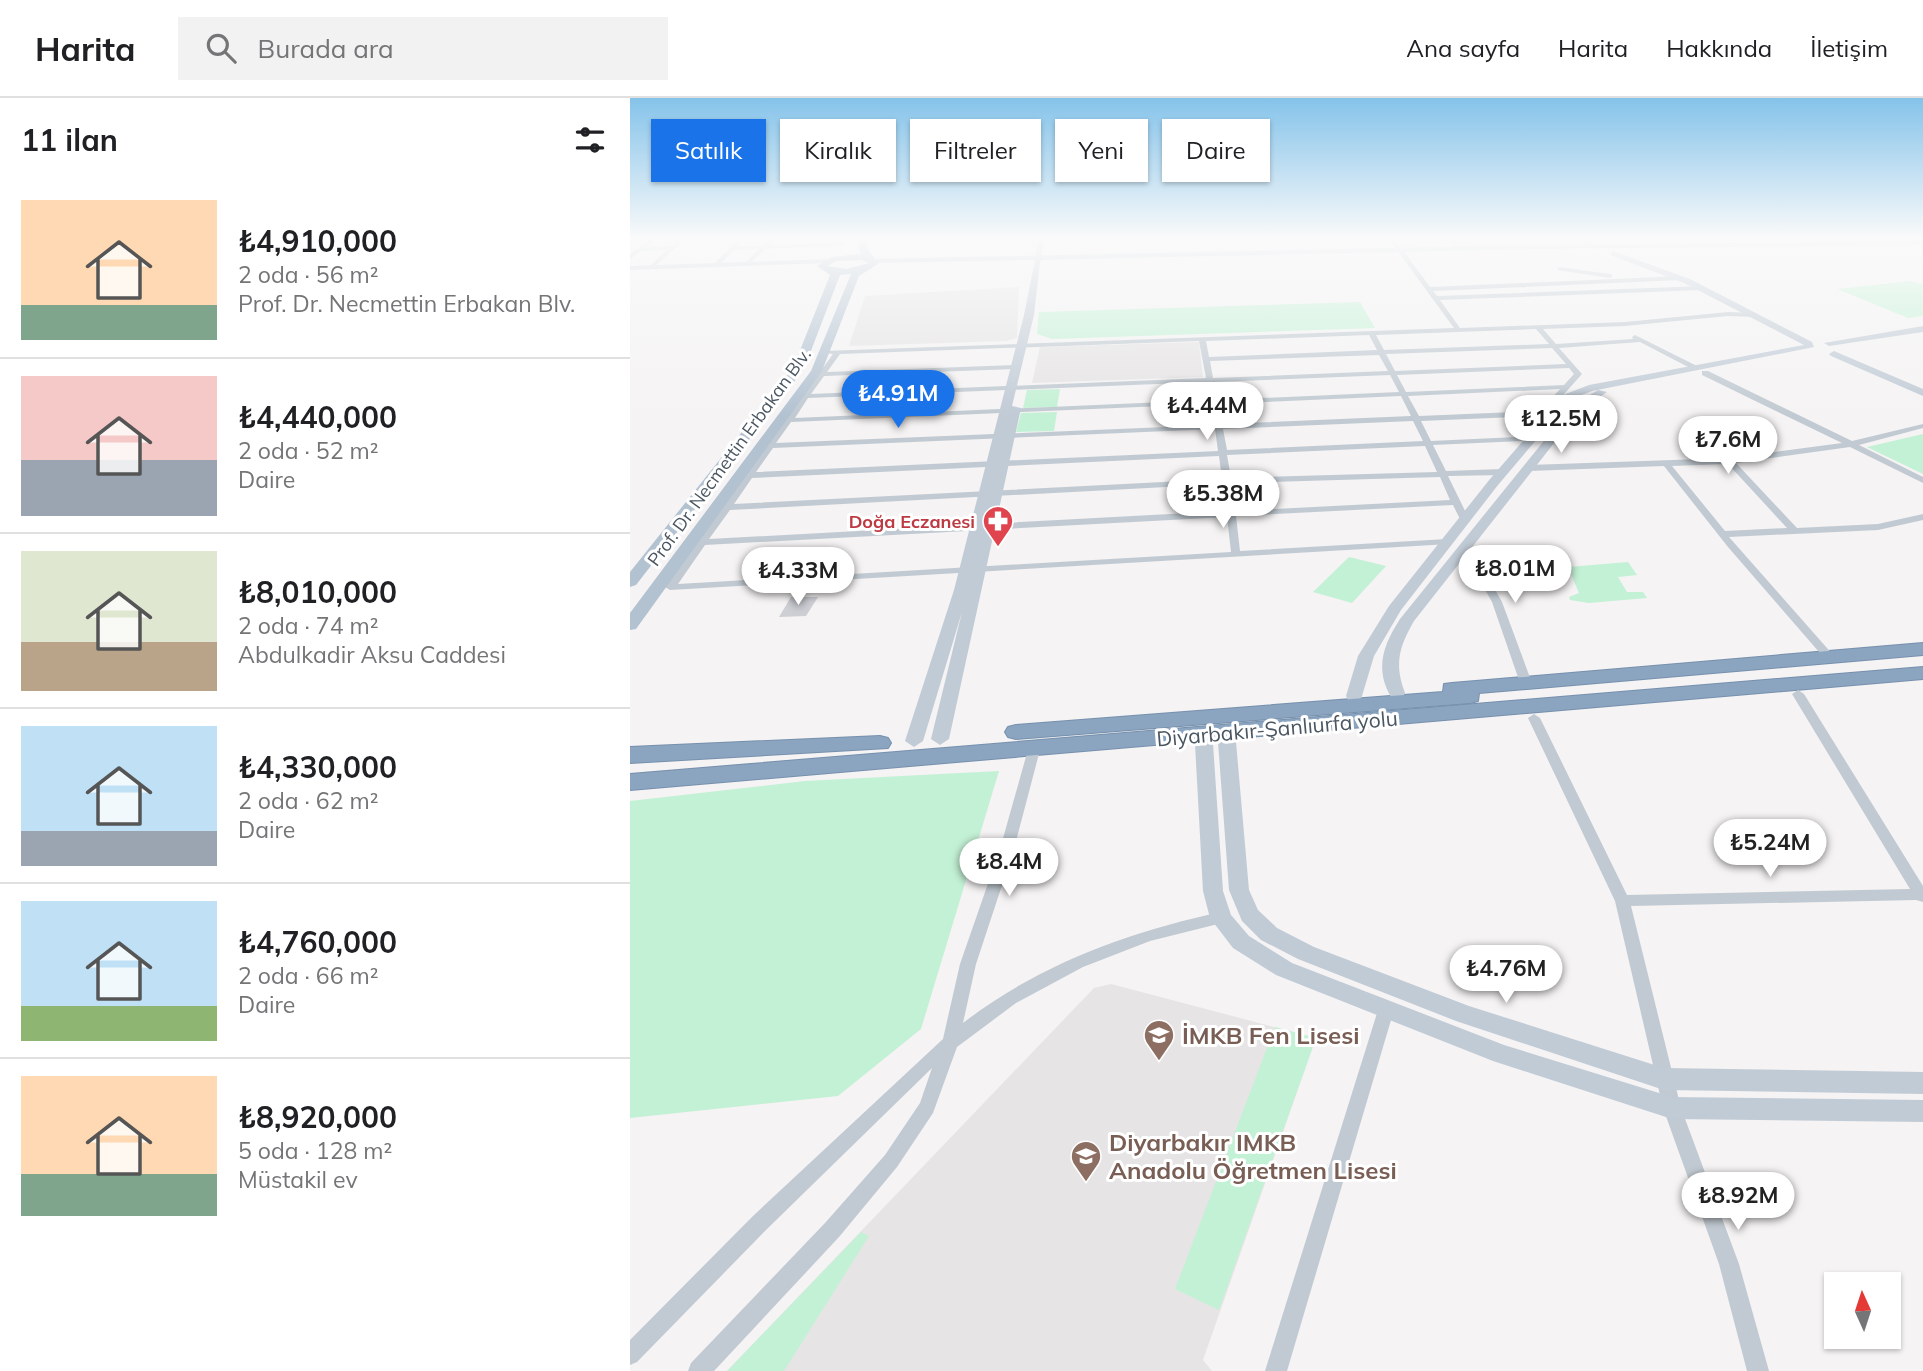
<!DOCTYPE html>
<html lang="tr">
<meta charset="utf-8">
<style>
body{margin:0;font-family:Mulish,sans-serif;background:#f2f2f2;color:#202124;height:100vh;display:flex;flex-direction:column;font-size:26px;white-space:nowrap}
*{box-sizing:border-box;margin:0}
p{font-size:23px;color:#757577}
.icon{flex:none;width:38px;height:38px;fill:none;stroke:currentColor;stroke-width:2;stroke-linecap:round;stroke-linejoin:round}
.map{position:relative;flex:1;overflow:hidden}
.panel{display:flex;flex-direction:column;background:#fff;width:630px}
.panel>*{flex:none}
.hud{position:absolute;left:21px;top:21px;width:665px;height:63px;display:flex;gap:14px}
.needle{width:46px;rotate:357deg}
.fabs{position:absolute;left:1194px;top:1174px;display:grid;gap:14px}
.fabs a{display:grid;place-items:center;width:77px;height:77px;border-radius:0px;background:#fff;box-shadow:0 2px 5px #0004;font-size:35px}
.price{position:absolute;translate:-50% -60px;padding:0 16px;border-radius:24px;background:#fff;color:#222;font-size:23px;line-height:46px;filter:drop-shadow(0 2px 4px #0008)}
.price::after{content:'';position:absolute;left:50%;top:42px;width:21px;height:16px;margin-left:-10px;background:inherit;clip-path:polygon(0 0,100% 0,50% 100%)}
.price.selected{background:#1a73e8;color:#fff}
ul{padding:0;list-style:none}
li{display:flex;align-items:center;gap:21px;height:175px;padding:0 21px}
li+li{border-top:2px solid #e0e0e0}
li span{display:grid;place-items:center;flex:none;width:196px;height:140px;border-radius:0px;color:#555}
li>.icon{margin-inline-start:auto}
span .icon{width:84px;height:84px;fill:#fffc;stroke-width:1}
li b{font-size:30px}
h2{display:flex;justify-content:space-between;align-items:center;height:84px;padding:0 21px;font-size:30px}
.tag{padding:0 24px;border-radius:0px;background:#fff;box-shadow:0 2px 5px #0004;font-size:24px;line-height:63px}
.tag.selected{background:#1a73e8;color:#fff}
header{display:flex;align-items:center;gap:42px;box-sizing:border-box;height:98px;padding:0 35px;background:#fff;border-bottom:2px solid #e0e0e0}
header strong{font-size:33px}
nav{display:flex;gap:38px;margin-inline-start:auto;font-size:24px}
.search{width:490px;height:63px;background:#f2f2f2;display:flex;align-items:center;gap:18px;box-sizing:border-box;padding:0 24px;border-radius:0px;color:#757577;font-size:26px}
main{display:flex;flex:1;min-height:0}
.map>svg:first-child{display:block}
.education{fill:#e6e4e5}
.green{fill:#c3f1d5}
.building{fill:#cdcfd5}
.lines{fill:none;stroke-linecap:round;stroke-linejoin:round}
.highway-casing{stroke:#7690ad;stroke-width:2}
.street{fill:#c1cad2;fill-rule:evenodd}
.secondary{fill:#c1cbd6;fill-rule:evenodd}
.primary{fill:#b3c2d1;fill-rule:evenodd}
.highway{fill:#8ba5c1;fill-rule:evenodd}
.labels{text-anchor:middle;dominant-baseline:central;stroke-width:6;stroke-linejoin:round;paint-order:stroke}
.far-street-label{font-size:18px;fill:#4a5661;stroke:#fff}
.far-health-label{font-size:18px;font-weight:bold;fill:#be3a42;stroke:#fff;text-anchor:end}
.street-label{font-size:21px;fill:#4a5661;stroke:#fff}
.near-education-label{font-size:24px;font-weight:bold;fill:#785e54;stroke:#fff;text-anchor:start}
</style>
<header>
<strong>Harita</strong>
<div class="search"><svg class="icon" aria-label="search" viewBox="0 0 24 24"><circle cx="10" cy="10" r="6"/><path d="M15 15l6 6"/></svg>Burada ara</div>
<nav><a>Ana sayfa</a><a>Harita</a><a>Hakkında</a><a>İletişim</a></nav>
</header>
<main>
<section class="panel">
<h2>11 ilan<svg class="icon" aria-label="filters" viewBox="0 0 24 24"><path d="M4 7h16M4 17h16"/><circle cx="9" cy="7" r="2"/><circle cx="15" cy="17" r="2"/></svg></h2>
<ul>
<li><span style="background:linear-gradient(#ffd9b3 75%,#7fa58c 0)"><svg class="icon" aria-label="home" viewBox="0 0 24 24"><path d="M3 11l9-7 9 7M6 9v11h12V9"/></svg></span><div><b>₺4,910,000</b><p>2 oda · 56 m²</p><p>Prof. Dr. Necmettin Erbakan Blv.</p></div></li>
<li><span style="background:linear-gradient(#f6c9c9 60%,#9aa5b1 0)"><svg class="icon" aria-label="home" viewBox="0 0 24 24"><path d="M3 11l9-7 9 7M6 9v11h12V9"/></svg></span><div><b>₺4,440,000</b><p>2 oda · 52 m²</p><p>Daire</p></div></li>
<li><span style="background:linear-gradient(#dfe7d0 65%,#b9a48a 0)"><svg class="icon" aria-label="home" viewBox="0 0 24 24"><path d="M3 11l9-7 9 7M6 9v11h12V9"/></svg></span><div><b>₺8,010,000</b><p>2 oda · 74 m²</p><p>Abdulkadir Aksu Caddesi</p></div></li>
<li><span style="background:linear-gradient(#bfe0f5 75%,#9aa5b1 0)"><svg class="icon" aria-label="home" viewBox="0 0 24 24"><path d="M3 11l9-7 9 7M6 9v11h12V9"/></svg></span><div><b>₺4,330,000</b><p>2 oda · 62 m²</p><p>Daire</p></div></li>
<li><span style="background:linear-gradient(#bfe0f5 75%,#8fb573 0)"><svg class="icon" aria-label="home" viewBox="0 0 24 24"><path d="M3 11l9-7 9 7M6 9v11h12V9"/></svg></span><div><b>₺4,760,000</b><p>2 oda · 66 m²</p><p>Daire</p></div></li>
<li><span style="background:linear-gradient(#ffd9b3 70%,#7fa58c 0)"><svg class="icon" aria-label="home" viewBox="0 0 24 24"><path d="M3 11l9-7 9 7M6 9v11h12V9"/></svg></span><div><b>₺8,920,000</b><p>5 oda · 128 m²</p><p>Müstakil ev</p></div></li>
</ul>
</section>
<div class="map">
<svg width="1293" height="1273" viewBox="0 0 1293 1273">
<rect width="100%" height="100%" fill="#f5f3f3"/>
<g class="education">
<polygon points="817,140 938,140 945,146 824,150"/>
<polygon points="389,189 387,240 376,243 219,248 235,198"/>
<polygon points="569,244 573,279 402,285 410,249"/>
<polygon points="481,886 686,940 573,1262 582,1273 97,1273 464,890"/>
</g>
<g class="green">
<polygon points="1281,183 1293,187 1293,218 1278,220 1207,191"/>
<polygon points="730,204 745,230 422,241 407,236 409,214"/>
<polygon points="430,291 427,309 393,310 397,292"/>
<polygon points="427,314 424,333 386,334 391,315"/>
<polygon points="1293,336 1293,376 1237,349"/>
<polygon points="719,459 756,468 722,505 683,494"/>
<polygon points="998,464 1007,477 988,479 997,494 1013,494 1017,500 959,505 940,502 939,499 949,495 938,469"/>
<polygon points="369,673 291,931 208,998 0,1020 0,703 175,683"/>
<polygon points="645,929 686,940 589,1212 545,1191"/>
<polygon points="231,1134 239,1138 154,1273 97,1273"/>
</g>
<polygon class="building" points="161,499 188,499 176,518 149,519"/>
<g class="lines">
<g class="highway-casing">
<g id="highway">
<polygon points="1293,545 1293,557 849,595 848,603 840,605 386,641 378,639 375,634 378,629 386,627 813,594 814,586 822,585"/>
<polygon points="1293,569 1293,581 0,692 0,676"/>
<polygon points="250,638 258,640 261,645 258,650 0,665 0,649"/>
</g>
</g>
<g class="street">
<polygon points="21,140 27,140 16,149 41,148 50,140 56,140 22,171 20,168 37,152 11,153 0,161 0,156"/>
<polygon points="109,140 115,140 107,148 132,148 140,140 146,140 139,147 212,145 215,147 135,151 120,165 117,163 129,151 104,152 87,169 83,169 83,167"/>
<polygon points="408,140 414,140 411,164 408,166 405,164"/>
<path d="M758 140H764L800 189 1051 178 1054 180 1051 182 803 193 807 198 1072 188 1075 190 1072 192 810 202 830 230 995 224 1098 214 1125 215 1128 217 1125 219 1098 218 995 228 913 231 926 246 1003 241 1002 239 1005 237 1071 270 1064 272 1010 244 929 250 952 276 892 343 803 347 816 373 873 371 877 374 873 377 818 378 840 423 838 425H832L823 407 606 418 610 453 817 441 820 442V446L40 492 35 489 203 256 194 255V253L824 230ZM906 231 919 246 754 252 746 237ZM739 237 747 252 579 259 576 243ZM569 243 576 280 181 296 194 278 385 271 389 269 385 267 197 274 210 256ZM922 250 936 266 765 273 756 256ZM749 257 758 273 583 280 580 263ZM939 270 944 276 934 287 776 294 767 277ZM760 277 769 294 587 302 584 284ZM576 284 580 302 165 320 178 300ZM930 291 910 313 789 318 778 298ZM771 298 781 318 592 326 588 306ZM580 306 584 327 146 345 161 324ZM906 318 887 339 801 343 791 323ZM783 323 793 343 597 352 593 331ZM585 331 588 353 126 374 143 350ZM795 348 807 374 601 380 597 357ZM589 358 592 381 104 406 122 380ZM810 379 820 402 605 413 601 385ZM593 386 596 413 79 441 100 412ZM597 419 601 454 48 486 75 447Z"/>
<polygon points="943,140 951,140 972,150 967,151"/>
<polygon points="929,169 980,176 983,178 980,180 927,172"/>
<path d="M1072 273H1078L1222 343 1293 326V330L1229 347 1293 379V385L1220 349 1106 365 1167 430 1248 426 1293 416V422L1248 432 1099 439 1204 558 1206 560 1204 562H1196L1098 449 1034 368 899 373 895 370 899 367 1100 360 1212 345 1072 277ZM1098 366 1157 430 1095 433 1042 368Z"/>
<polygon points="836,446 841,449 872,504 902,585 900,587 892,587 890,585 862,504 831,449"/>
<polygon points="1168,592 1174,596 1293,788 1293,804 1286,802 1001,808 1051,1010 1109,1166 1139,1273 1117,1273 1089,1166 1033,1010 985,803 898,620 904,616 910,620 997,797 1280,791 1162,596"/>
<path d="M405 644 411 648 384 751 346 866 333 925C408 867 498 834 591 814L596 816 598 820 596 824 520 843 453 869 386 905 327 949 303 1015 267 1069 209 1139 84 1273H58L61 1265 195 1125 255 1057 290 1005 302 970 137 1131 7 1264 0 1267V1242L123 1118 313 941 330 866 370 751 399 648Z"/>
<polygon points="756,905 762,907 764,912 657,1273 635,1273 748,912 750,907"/>
</g>
<g class="secondary">
<polygon points="1293,143 1293,147 903,151 407,162 410,164 404,217 382,308 391,310 319,641 310,647 301,641 332,514 293,643 284,649 275,643 324,492 394,217 405,162 244,165 241,161 903,147"/>
<polygon points="983,153 1060,181 1182,244 1184,249 962,293 941,301 868,387 771,512 744,558 732,598 730,602 718,602 716,598 728,558 759,508 860,381 933,297 959,287 1174,247 1054,185 980,157"/>
<polygon points="201,161 198,165 0,172 0,168"/>
<polygon points="1293,228 1293,234 1199,248 1194,245"/>
<polygon points="1204,253 1293,291 1293,298 1201,258 1199,256"/>
<path d="M968 292 977 294 950 312 784 523C769 549 764 566 775 595L773 599H761C744 570 754 546 770 521L942 308Z"/>
<polygon points="597,638 606,644 619,792 628,812 647,830 684,849 839,908 1034,970 1293,974 1293,996 1034,992 826,923 668,861 631,842 612,823 599,792 588,644"/>
<polygon points="574,640 583,646 593,793 601,817 619,838 662,865 874,947 1042,999 1293,1002 1293,1024 1042,1021 863,963 646,877 603,850 580,820 573,793 565,646"/>
</g>
<path class="primary" d="M230 140H238L236 148 248 166 229 178 192 273 6 531 0 532V515L181 273 221 176 210 177 174 271 6 487 0 489V474L163 270 200 177 187 168 202 159 231 156 228 148ZM231 162 239 165 217 171 197 168 207 163Z"/>
<use href="#highway" class="highway"/>
</g>
<linearGradient id="sky" x2="0" y2="1"><stop stop-color="#85c3ea"/><stop offset="0.44" stop-color="#fafafa"/><stop offset="1" stop-color="#fafafa" stop-opacity="0"/></linearGradient>
<rect width="1293" height="318" fill="url(#sky)"/>
<defs>
<g id="pharmacy-pin" transform="scale(1.575)"><path d="M0 17L-7.5 6A9.5 9.5 0 1 1 7.5 6Z" fill="#e0444e" stroke="#fff"/><path d="M-2-6h4v4h4v4h-4v4h-4v-4h-4v-4h4Z" fill="#fff"/></g>
<g id="school-pin" transform="scale(1.575)"><path d="M0 17L-7.5 6A9.5 9.5 0 1 1 7.5 6Z" fill="#8d6e63" stroke="#fff"/><path d="M0-5L7-2L0 1L-7-2ZM-4 1L0 2.5L4 1V4Q0 6-4 4Z" fill="#fff"/></g>
</defs>
<g fill-rule="evenodd">
<use href="#pharmacy-pin" x="368" y="423"/>
<use href="#school-pin" x="529" y="937"/>
<use href="#school-pin" x="456" y="1058"/>
</g>
<g class="labels">
<g class="far-street-label">
<text transform="translate(99 359) rotate(-54)">Prof. Dr. Necmettin Erbakan Blv.</text>
</g>
<g class="far-health-label">
<text x="345" y="423">Doğa Eczanesi</text>
</g>
<g class="street-label">
<text transform="translate(647 630) rotate(-5)">Diyarbakır-Şanlıurfa yolu</text>
</g>
<g class="near-education-label">
<text x="552" y="937">İMKB Fen Lisesi</text>
<text x="479" y="1044">Diyarbakır IMKB<tspan x="479" dy="28">Anadolu Öğretmen Lisesi</tspan></text>
</g>
</g>
</svg>
<div class="fabs">
<a><svg class="needle" viewBox="-14 -14 28 28"><path d="M0-13l5 13h-10z" fill="#e53935"/><path d="M0 13l5-13h-10z" fill="#757577"/></svg></a>
</div>
<b class="price selected" style="left:268px;top:332px">₺4.91M</b>
<b class="price" style="left:577px;top:344px">₺4.44M</b>
<b class="price" style="left:931px;top:357px">₺12.5M</b>
<b class="price" style="left:1098px;top:378px">₺7.6M</b>
<b class="price" style="left:593px;top:432px">₺5.38M</b>
<b class="price" style="left:885px;top:507px">₺8.01M</b>
<b class="price" style="left:168px;top:509px">₺4.33M</b>
<b class="price" style="left:1140px;top:781px">₺5.24M</b>
<b class="price" style="left:379px;top:800px">₺8.4M</b>
<b class="price" style="left:876px;top:907px">₺4.76M</b>
<b class="price" style="left:1108px;top:1134px">₺8.92M</b>
<div class="hud">
<a class="tag selected">Satılık</a>
<a class="tag">Kiralık</a>
<a class="tag">Filtreler</a>
<a class="tag">Yeni</a>
<a class="tag">Daire</a>
</div>
</div>
</main>
